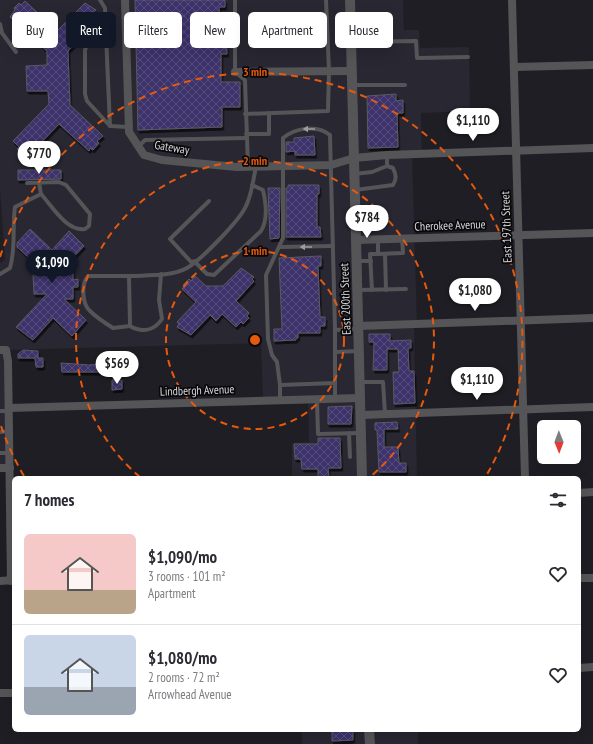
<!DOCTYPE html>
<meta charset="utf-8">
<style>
body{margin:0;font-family:"PT Sans Narrow",sans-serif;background:#f2f2f3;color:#2b2b33;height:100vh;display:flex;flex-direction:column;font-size:15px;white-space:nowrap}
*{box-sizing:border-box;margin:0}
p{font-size:13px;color:#7c7c81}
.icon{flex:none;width:22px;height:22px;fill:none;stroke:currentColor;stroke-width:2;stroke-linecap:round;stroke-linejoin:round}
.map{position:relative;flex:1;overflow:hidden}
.details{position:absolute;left:12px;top:476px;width:569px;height:256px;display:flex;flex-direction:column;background:#fff;border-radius:6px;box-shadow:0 4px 16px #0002}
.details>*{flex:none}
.hud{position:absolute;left:12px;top:12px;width:569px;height:36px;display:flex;gap:8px}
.needle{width:26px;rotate:179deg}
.controls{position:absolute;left:537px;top:420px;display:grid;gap:8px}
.controls a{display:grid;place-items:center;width:44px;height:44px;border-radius:6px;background:#fff;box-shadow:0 4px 16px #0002;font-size:20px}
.price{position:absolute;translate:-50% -34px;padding:0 9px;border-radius:14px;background:#fff;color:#222;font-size:13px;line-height:26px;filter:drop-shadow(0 1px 2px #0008)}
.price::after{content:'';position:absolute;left:50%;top:24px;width:12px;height:9px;margin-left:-6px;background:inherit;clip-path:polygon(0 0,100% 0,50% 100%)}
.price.selected{background:#111827;color:#fff}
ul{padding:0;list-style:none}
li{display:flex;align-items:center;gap:12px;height:100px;padding:0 12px}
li+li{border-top:1px solid #e1e1e2}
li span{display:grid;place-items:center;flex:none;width:112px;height:80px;border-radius:6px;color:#555}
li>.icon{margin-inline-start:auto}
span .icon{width:48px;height:48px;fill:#fffc;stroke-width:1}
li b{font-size:17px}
h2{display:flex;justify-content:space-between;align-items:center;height:48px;padding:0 12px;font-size:17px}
.tag{padding:0 14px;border-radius:6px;background:#fff;box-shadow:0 4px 16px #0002;font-size:14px;line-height:36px}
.tag.selected{background:#111827;color:#fff}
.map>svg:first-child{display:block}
.built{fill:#282732}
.building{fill:url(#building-cross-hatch);stroke:#5b5a61;filter:url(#shadow)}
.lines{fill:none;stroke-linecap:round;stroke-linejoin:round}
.service{stroke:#555558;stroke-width:4}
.minor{stroke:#555558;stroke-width:8}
.tertiary{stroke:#555558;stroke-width:10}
.oneway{fill:#9c9ca0}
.ring{fill:none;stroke:#e8590c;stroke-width:2;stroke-dasharray:7 5}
.labels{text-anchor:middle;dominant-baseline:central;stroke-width:3.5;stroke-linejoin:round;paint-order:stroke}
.street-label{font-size:12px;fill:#d7d7db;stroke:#09090b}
.centre{fill:#e8590c;stroke:#09090b;stroke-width:2}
.ring-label{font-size:12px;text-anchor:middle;font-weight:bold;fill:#e8590c;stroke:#09090b;stroke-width:3.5;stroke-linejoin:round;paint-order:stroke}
</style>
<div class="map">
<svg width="593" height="744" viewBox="0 0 593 744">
<defs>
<pattern id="building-cross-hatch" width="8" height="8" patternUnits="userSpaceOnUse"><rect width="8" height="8" fill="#3c316a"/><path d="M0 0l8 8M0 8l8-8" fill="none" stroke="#574e7f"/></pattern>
<filter id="shadow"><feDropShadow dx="1.5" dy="3" stdDeviation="0" flood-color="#0009"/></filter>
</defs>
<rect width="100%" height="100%" fill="#1f1e24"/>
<g class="built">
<polygon points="0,0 403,0 404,30 419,30 420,48 469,47 470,111 421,113 422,154 412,154 417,324 414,324 417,478 292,478 292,443 309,442 308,400 263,401 261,343 6,350 10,468 0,468 0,263 5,260 0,188"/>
<polygon points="302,730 418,730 418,744 295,744 302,744"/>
</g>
<g class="building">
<polygon points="135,0 225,0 225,7 219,7 220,31 226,30 227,54 221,54 221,82 240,82 240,107 222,107 222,127 138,130"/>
<polygon points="25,1 57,31 85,3 96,10 94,12 100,18 68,51 70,105 103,136 97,141 99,143 93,150 90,148 89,151 59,124 28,156 25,153 23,155 17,149 19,147 13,141 49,104 48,91 27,91 26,66 47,65 47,51 10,17 15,10 14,8 19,3 21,5"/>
<polygon points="396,94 396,101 403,100 403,113 397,113 398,147 368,148 367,96"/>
<polygon points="314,136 315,155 295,155 295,151 286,152 286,142 294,142 294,138"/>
<polygon points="18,170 61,170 61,179 18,180"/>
<polygon points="288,185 319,185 319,194 317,194 317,227 320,227 321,237 286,237 286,188 288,188"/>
<polygon points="268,188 280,188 279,238 270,239"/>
<polygon points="30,229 52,250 69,231 84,246 63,268 73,268 73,280 78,279 78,287 73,287 73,299 64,299 86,320 72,336 53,318 33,340 16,327 47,294 34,294 33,275 47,274 17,247 17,243"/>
<polygon points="321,256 321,266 318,266 320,317 325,317 325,326 320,326 320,333 298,333 298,338 296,338 296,340 274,341 274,329 282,329 279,258"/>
<polygon points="241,268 254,277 252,279 254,281 236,301 249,313 247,316 249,318 243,324 241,322 236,327 222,314 216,321 210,315 191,335 177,327 179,324 177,322 196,302 182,289 184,286 183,285 189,279 191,281 195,276 206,286 223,286"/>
<polygon points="369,334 390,334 390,341 411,340 411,348 408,348 409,371 414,371 415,403 394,404 393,372 399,372 398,349 387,349 387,370 373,370 374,342 369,342"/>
<polygon points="23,350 38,351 38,358 43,358 43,367 36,367 35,358 18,358 18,354"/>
<polygon points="61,363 89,365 116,363 116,372 62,372"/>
<polygon points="112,380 122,380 122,389 112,390"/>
<polygon points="352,406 351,424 328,424 328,407"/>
<polygon points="397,422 398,429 384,429 384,447 398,447 399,463 406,463 406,472 379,472 377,430 375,430 375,423"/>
<polygon points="318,438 340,438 341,468 328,468 329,478 318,478 318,469 302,469 301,459 295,459 294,444 318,444"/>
<polygon points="332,730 353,730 353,740 332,741"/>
</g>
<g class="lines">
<g class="service">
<polyline points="100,0 105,8 106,35 104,38 87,45 85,50 85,94 87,101 110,126 128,127"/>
<polyline points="235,0 235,72 245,80 248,166"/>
<polyline points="0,24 2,33 16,52"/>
<polyline points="106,35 110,126"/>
<polyline points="351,42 416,41 417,58 468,57"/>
<polyline points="352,85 405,85"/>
<polyline points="245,114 328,111 329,71 326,0"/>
<polyline points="246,134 269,134 269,113"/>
<polyline points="139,146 145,140 246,138"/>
<polyline points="354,174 372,172 387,166 387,155"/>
<polyline points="39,183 41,194"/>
<path d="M355 190 393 185C397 179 396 175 393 168L387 166"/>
<polyline points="378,239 378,254 403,253 402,239"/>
<polyline points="280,247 333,246"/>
<polyline points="385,254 386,290"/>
<path d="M194 261 207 274 214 275 261 231C268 220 266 203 263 190L252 185"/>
<polyline points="357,261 371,261"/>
<polyline points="192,263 170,239 209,201"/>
<path d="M0 274 10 268C16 248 12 227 15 207L41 194C52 206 67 232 85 229L89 226 90 214 66 185 59 182 27 183"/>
<path d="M129 276H88C81 284 82 304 90 311 96 317 105 323 113 328L130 326 129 276C147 275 171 277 187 268 201 260 240 220 246 206 252 194 253 180 256 167"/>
<polyline points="358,290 406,289"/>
<polyline points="372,290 370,254 378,254"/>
<path d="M130 326C142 333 154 331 162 319L159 300 161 274"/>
<polyline points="335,330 335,352 359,351"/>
<polyline points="360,382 383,382 385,414"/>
<path d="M280 385 277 362 272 355 268 339 266 275 283 238V138C295 128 317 124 330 135L335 330 358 329"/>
<polyline points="335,399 335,352"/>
<polyline points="280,400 280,385 335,383"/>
<polyline points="317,400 318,434 361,433"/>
<polyline points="0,411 9,411"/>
<polyline points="0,432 10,431"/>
<polyline points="349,433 350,457"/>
<polyline points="0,453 10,453"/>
</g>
<g class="minor">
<polyline points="125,0 129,132 144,155 162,160 237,167 331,165 354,158 387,155 593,148"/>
<polyline points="512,0 525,478"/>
<polyline points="515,67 593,65"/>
<polyline points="235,72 352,71"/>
<polyline points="356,240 593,233"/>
<polyline points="358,326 593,318"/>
<polyline points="0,350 6,350 8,361 11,581"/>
<polyline points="9,408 360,398"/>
<polyline points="361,415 593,407"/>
<polyline points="0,468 10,468"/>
<polyline points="579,493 593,492"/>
<polyline points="579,578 593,578"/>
<polyline points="0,581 14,580"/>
<polyline points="579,668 593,667"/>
<polyline points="0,693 14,693"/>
</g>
<g class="tertiary">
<polyline points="350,0 362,478"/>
<polyline points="369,730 370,744"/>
</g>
</g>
<defs><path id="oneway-solid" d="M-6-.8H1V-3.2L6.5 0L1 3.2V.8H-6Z"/></defs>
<g class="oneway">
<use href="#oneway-solid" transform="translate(309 129) rotate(180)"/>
<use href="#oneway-solid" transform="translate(306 247) rotate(180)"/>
</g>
<g class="ring">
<circle cx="255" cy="340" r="89"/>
<path d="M140 477A179 179 0 1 1 370 477"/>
<path d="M24 476A268 268 0 0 1 0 423M0 257A268 268 0 1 1 486 476"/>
</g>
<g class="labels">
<g class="street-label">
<text transform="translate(172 147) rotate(9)">Gateway</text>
<text transform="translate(450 225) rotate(-2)">Cherokee Avenue</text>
<text transform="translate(506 227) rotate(-92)">East 197th Street</text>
<text transform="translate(345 299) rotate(-92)">East 200th Street</text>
<text transform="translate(197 390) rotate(-2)">Lindbergh Avenue</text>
</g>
</g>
<circle cx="255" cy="340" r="6" class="centre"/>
<g class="ring-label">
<text x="255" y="76">3 min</text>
<text x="255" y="165">2 min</text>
<text x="255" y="255">1 min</text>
</g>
</svg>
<div class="controls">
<a><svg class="needle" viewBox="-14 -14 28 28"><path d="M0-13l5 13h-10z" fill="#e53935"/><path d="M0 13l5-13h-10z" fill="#7c7c81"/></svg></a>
</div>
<b class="price" style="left:473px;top:142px">$1,110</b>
<b class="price" style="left:39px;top:175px">$770</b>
<b class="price" style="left:367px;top:239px">$784</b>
<b class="price selected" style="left:52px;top:284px">$1,090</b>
<b class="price" style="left:475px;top:312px">$1,080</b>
<b class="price" style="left:117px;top:385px">$569</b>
<b class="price" style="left:477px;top:401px">$1,110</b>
<div class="hud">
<a class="tag">Buy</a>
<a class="tag selected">Rent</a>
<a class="tag">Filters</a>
<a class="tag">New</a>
<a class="tag">Apartment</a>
<a class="tag">House</a>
</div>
<section class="details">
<h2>7 homes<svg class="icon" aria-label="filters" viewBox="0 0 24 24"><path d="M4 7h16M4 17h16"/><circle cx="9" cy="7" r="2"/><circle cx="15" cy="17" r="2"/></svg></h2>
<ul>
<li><span style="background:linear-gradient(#f6c9c9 70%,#b9a48a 0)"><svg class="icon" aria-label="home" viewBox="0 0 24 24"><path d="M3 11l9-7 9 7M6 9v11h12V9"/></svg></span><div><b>$1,090/mo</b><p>3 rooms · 101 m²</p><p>Apartment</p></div><svg class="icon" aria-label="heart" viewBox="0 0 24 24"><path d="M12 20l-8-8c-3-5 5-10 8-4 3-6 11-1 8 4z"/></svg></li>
<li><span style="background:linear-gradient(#c9d6e8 65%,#9aa5b1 0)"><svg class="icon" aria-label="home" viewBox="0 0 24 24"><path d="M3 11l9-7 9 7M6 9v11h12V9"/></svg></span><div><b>$1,080/mo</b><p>2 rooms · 72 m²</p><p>Arrowhead Avenue</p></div><svg class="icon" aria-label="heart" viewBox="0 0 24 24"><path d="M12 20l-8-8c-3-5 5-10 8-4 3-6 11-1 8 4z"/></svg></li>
</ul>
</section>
</div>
